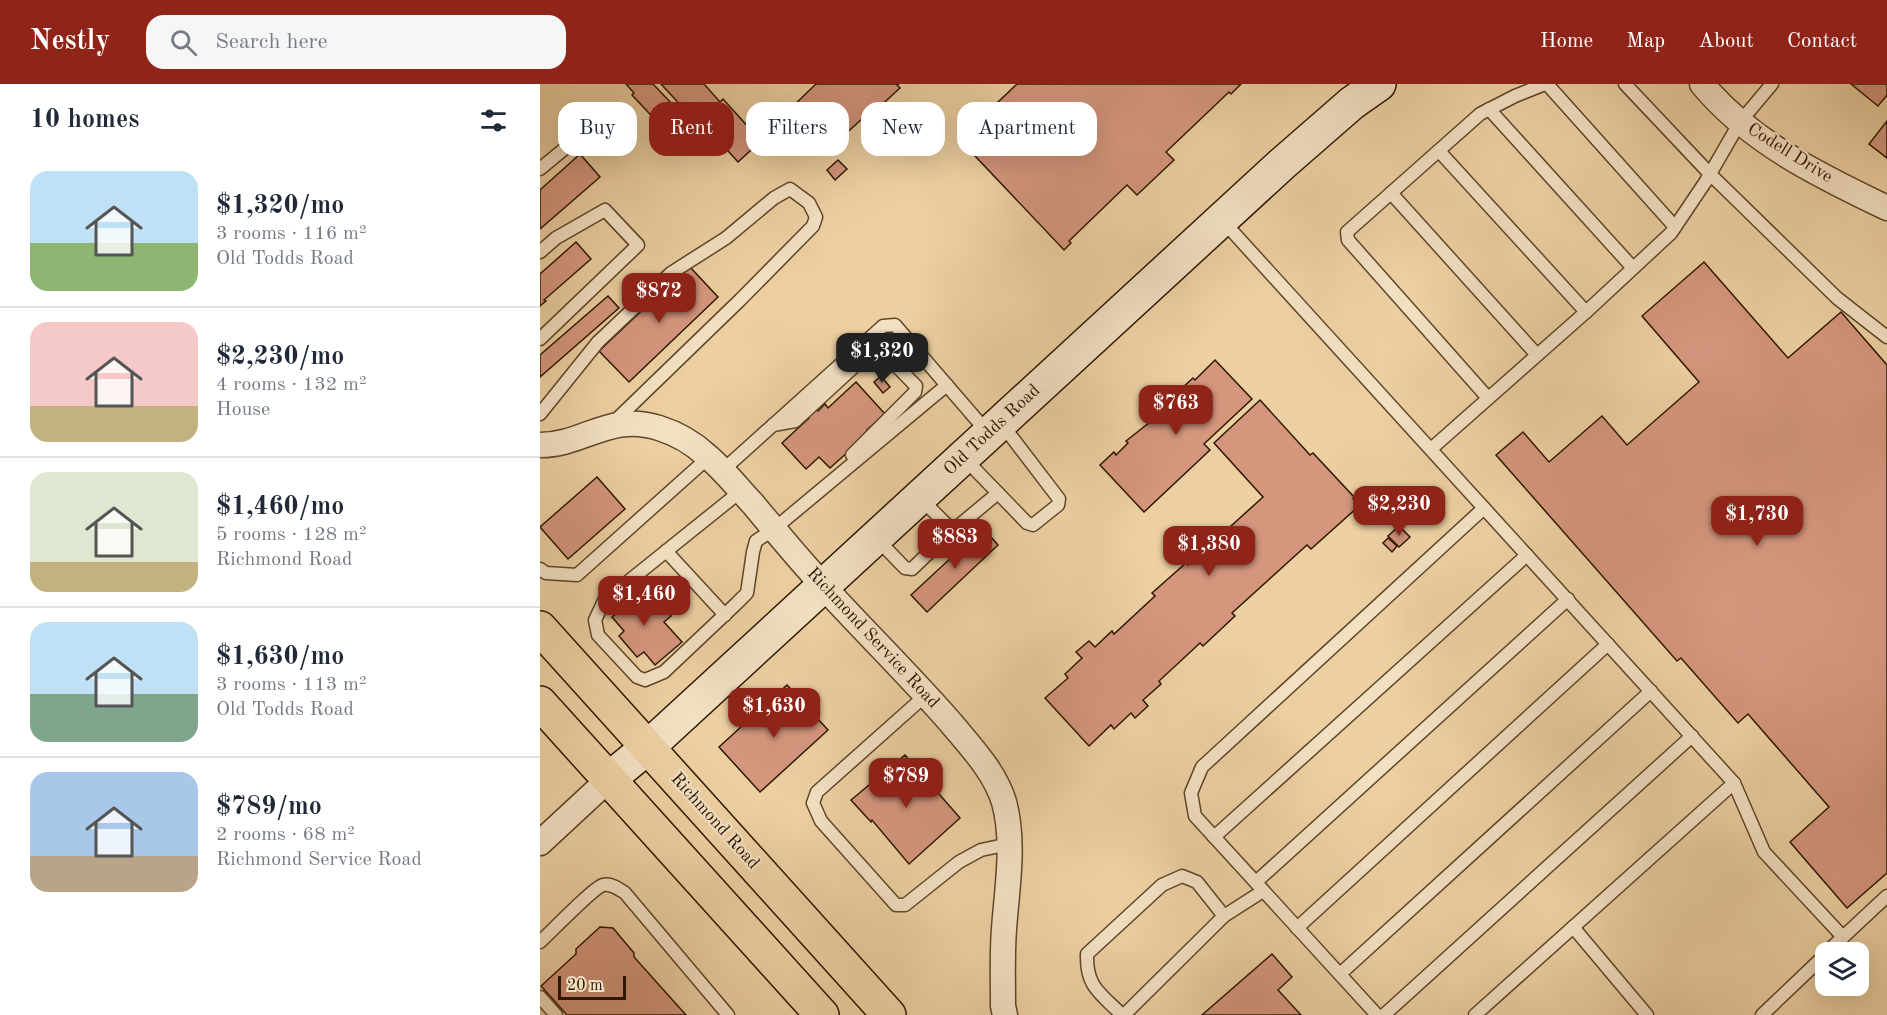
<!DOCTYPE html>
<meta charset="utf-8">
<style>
body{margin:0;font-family:"Old Standard TT",serif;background:#f6f6f7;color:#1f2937;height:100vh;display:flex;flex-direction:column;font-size:22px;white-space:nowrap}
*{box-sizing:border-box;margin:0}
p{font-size:20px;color:#747a83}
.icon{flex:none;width:33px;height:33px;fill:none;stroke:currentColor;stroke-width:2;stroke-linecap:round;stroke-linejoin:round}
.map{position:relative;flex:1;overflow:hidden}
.details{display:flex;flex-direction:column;background:#fff;width:540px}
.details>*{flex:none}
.guide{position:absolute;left:18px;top:18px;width:570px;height:54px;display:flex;gap:12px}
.controls{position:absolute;left:1275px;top:858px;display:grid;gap:12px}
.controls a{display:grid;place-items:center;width:54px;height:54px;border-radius:12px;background:#fff;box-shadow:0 6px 24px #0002;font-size:30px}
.scale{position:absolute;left:18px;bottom:15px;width:68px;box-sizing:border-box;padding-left:6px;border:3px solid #2d1800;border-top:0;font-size:16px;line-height:21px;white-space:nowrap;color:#2d1800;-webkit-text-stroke:4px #f3e0c3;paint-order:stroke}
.price{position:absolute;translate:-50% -51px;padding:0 14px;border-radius:12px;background:#8f2418;color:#fff;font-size:20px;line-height:39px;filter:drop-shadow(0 2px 3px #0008)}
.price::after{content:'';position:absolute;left:50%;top:36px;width:18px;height:14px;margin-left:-9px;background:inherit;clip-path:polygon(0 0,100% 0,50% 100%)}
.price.active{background:#222;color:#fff}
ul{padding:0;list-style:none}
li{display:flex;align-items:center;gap:18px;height:150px;padding:0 30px}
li+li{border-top:2px solid #e0e1e3}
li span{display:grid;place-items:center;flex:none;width:168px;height:120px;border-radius:18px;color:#555}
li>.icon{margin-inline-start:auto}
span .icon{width:72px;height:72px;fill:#fffc;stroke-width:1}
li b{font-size:26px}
h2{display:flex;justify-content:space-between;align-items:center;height:72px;padding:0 30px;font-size:26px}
.pill{padding:0 21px;border-radius:18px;background:#fff;box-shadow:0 6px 24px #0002;font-size:21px;line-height:54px}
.pill.active{background:#8f2418;color:#fff}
header{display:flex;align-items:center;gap:36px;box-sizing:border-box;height:84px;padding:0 30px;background:#8f2418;color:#fff}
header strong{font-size:28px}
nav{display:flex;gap:33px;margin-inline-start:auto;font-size:21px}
.search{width:420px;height:54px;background:#f6f6f7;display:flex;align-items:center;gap:15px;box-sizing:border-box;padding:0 21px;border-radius:18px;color:#747a83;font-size:22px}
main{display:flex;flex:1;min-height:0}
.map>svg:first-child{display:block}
.building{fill:#d5967e;stroke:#2d1800;stroke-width:1.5}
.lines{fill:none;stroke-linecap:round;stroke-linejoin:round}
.service-casing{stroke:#5d4628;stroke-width:15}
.minor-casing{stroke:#5d4628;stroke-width:27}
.secondary-casing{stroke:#2d1800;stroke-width:36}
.trunk-casing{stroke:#2d1800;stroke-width:36}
.service{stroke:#f3e0c3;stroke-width:12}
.minor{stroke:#f3e0c3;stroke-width:24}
.secondary{stroke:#f3e0c3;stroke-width:33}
.trunk{stroke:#edd0a2;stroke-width:33}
.labels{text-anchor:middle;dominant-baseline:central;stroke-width:4.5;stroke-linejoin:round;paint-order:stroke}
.street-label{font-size:18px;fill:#2d1800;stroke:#f3e0c3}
</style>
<header>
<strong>Nestly</strong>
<div class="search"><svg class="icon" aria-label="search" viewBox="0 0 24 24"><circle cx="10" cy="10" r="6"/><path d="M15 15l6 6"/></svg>Search here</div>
<nav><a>Home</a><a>Map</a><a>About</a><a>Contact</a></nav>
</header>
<main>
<section class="details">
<h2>10 homes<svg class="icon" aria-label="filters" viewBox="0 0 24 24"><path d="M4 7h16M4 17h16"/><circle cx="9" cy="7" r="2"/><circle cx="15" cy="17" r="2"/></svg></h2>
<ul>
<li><span style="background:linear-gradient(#bfe0f5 60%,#8fb573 0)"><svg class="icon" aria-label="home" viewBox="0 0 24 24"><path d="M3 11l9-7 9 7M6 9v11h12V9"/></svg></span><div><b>$1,320/mo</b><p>3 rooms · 116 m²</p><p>Old Todds Road</p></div></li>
<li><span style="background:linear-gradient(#f6c9c9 70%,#c2b280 0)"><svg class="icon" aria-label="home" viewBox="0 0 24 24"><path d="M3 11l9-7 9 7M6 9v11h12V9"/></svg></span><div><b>$2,230/mo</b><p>4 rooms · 132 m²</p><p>House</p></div></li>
<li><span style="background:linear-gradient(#dfe7d0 75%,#c2b280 0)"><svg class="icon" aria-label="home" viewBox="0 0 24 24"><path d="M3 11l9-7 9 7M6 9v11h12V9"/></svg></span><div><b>$1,460/mo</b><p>5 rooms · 128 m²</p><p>Richmond Road</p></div></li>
<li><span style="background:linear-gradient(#bfe0f5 60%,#7fa58c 0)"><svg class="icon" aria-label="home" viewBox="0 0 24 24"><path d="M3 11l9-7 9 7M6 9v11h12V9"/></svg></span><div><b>$1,630/mo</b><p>3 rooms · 113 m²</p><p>Old Todds Road</p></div></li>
<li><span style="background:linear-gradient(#a9c7e8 70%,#b9a48a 0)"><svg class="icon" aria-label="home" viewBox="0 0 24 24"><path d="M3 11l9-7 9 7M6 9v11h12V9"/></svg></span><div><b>$789/mo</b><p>2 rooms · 68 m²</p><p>Richmond Service Road</p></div></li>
</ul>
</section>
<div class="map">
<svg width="1347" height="931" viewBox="0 0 1347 931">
<rect width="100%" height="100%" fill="#edd0a2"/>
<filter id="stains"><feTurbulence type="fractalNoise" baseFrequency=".00333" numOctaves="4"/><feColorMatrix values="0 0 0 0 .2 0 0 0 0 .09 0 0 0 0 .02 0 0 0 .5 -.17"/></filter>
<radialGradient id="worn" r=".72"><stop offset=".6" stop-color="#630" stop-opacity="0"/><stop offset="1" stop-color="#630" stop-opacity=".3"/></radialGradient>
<g class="building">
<polygon points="86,0 113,0 153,42 136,58 92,11 94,9"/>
<polygon points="121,0 164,0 180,18 183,15 221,57 198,78 161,37 158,40"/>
<polygon points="276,0 359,0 357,1 360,4 325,36 323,34 289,65 251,24"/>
<polygon points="477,0 701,0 691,10 689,8 626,68 634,76 597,111 587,101 529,157 531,159 524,166 419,55"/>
<polygon points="1311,0 1347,0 1347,11 1338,22"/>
<polygon points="1347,37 1347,74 1329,60"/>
<polygon points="40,70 60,93 0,145 0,106"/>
<polygon points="298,76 307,85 295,96 287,86"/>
<polygon points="36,158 51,175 4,216 6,217 0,222 0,190"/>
<polygon points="1164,178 1248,274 1301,228 1347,281 1347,789 1307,824 1250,758 1289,723 1208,630 1198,639 1141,574 1137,577 956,371 983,348 1009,378 1062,332 1087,361 1159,298 1102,232"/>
<polygon points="149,182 178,213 89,298 59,267"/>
<polygon points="68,212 79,224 0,293 0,271"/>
<polygon points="675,276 712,315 664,360 670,366 604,428 560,381 574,368 576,371 588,359 586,357 610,338 604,332 624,313 630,320 642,308 640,306 653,294 655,296"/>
<polygon points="342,278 351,288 345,294 335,284"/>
<polygon points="341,292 350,303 343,309 334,298"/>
<polygon points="316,298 345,330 327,346 329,349 290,384 279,373 266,385 242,359 269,334 266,332 275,324 278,327 285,320 288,324"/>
<polygon points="720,316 770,371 773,369 814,413 813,415 819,422 771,465 767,461 692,529 695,532 663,562 660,559 619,597 621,600 603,616 608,622 595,634 591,629 574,645 571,641 549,662 505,614 528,594 525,590 542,574 536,568 549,557 555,563 572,547 574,550 615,512 612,509 646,479 648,481 723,413 674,359"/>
<polygon points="57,393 85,425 28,475 0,443"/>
<polygon points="885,420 893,429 887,436 878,427"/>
<polygon points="859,442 870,453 859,463 848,452"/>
<polygon points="443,444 458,461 387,528 371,511"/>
<polygon points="848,454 857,462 852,468 843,459"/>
<polygon points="85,507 92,515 100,509 117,528 123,522 131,532 124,538 142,558 115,581 104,568 97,573 79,552 84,547 72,533 78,528 70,520"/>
<polygon points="247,601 288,646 220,708 179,663"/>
<polygon points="365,671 420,734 369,780 332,736 331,738 311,716"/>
<polygon points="60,843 73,844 94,869 94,873 146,931 27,931 1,902 36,870 36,865"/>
<polygon points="732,870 752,893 738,906 761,931 662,931"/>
</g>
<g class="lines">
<g class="service-casing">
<g id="service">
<polyline points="1007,0 1135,143"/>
<polyline points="1085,0 1170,90 1297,214 1347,253"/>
<polyline points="949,25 1093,184"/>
<polyline points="899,67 1046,228"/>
<polyline points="0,85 29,61"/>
<polyline points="851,109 997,271"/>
<polyline points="682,136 1194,699 1224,768 1303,853"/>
<polyline points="0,168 16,154 65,126 98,161 0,255"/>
<polyline points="948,314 808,156 807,148 940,30 975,12 1005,0"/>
<polyline points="0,330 58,258 131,189 186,154 234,114 250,105 269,119 276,133 273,142 200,216 74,338"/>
<polyline points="233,341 255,337 330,268 343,268 376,302 375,308 312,371"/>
<polyline points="891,365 1046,228 1131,149 1166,97 1200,38 1232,0"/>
<polyline points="423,373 487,439 493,441 518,421 519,415 461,339"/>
<polyline points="182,387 343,242 355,241 448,349"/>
<polyline points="201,407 64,517 55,536 58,551 97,593 105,596 124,588 196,520 207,509 213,468 216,457 234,445 407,301"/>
<polyline points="380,414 413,447"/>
<polyline points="336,454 365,484 372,485 404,454 458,409"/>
<polyline points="126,467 185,531"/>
<polyline points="0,485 6,489 37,491 169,373"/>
<polyline points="386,611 277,708 273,719 281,737 356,821 365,821 419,778 441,766 469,760"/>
<polyline points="674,753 987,471"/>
<polyline points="716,798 1028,515"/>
<polyline points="1033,843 1107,931"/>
<polyline points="757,844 1068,560"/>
<path d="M0 858C10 849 53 804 63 801 71 799 79 805 85 809L188 931"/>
<polyline points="1287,868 1347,812"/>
<polyline points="800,890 1111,607"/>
<polyline points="0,913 16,931"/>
<path d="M582 931C560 909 546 903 547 870L622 801 642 792 657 798 684 832 723 807"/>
<polyline points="584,931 684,832"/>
<polyline points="837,931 655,732 651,709 662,683 944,424"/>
<polyline points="844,931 1152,652"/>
<polyline points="935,931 1194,699"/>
<polyline points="1222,931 1286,870"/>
</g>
</g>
<g class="minor-casing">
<g id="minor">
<path d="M1162 0C1210 58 1280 92 1347 124"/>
<path d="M0 361C44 361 70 328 119 344 135 349 153 359 166 371 183 385 198 404 213 420 236 448 260 476 284 503 326 549 370 592 411 639 431 663 455 688 464 718 475 758 467 804 464 845 462 870 463 896 463 922L465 931"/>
<polyline points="0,759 69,695"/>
</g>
</g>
<g class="secondary-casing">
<polyline id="secondary" points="69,695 108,663 742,80 812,19 839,0"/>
</g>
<g class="trunk-casing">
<g id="trunk">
<polyline points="0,544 349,931"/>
<polyline points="0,619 282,931"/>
</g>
</g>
<use href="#service" class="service"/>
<use href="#minor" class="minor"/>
<use href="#secondary" class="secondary"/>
<use href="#trunk" class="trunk"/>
</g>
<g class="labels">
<g class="street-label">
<text transform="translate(1250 69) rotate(32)">Codell Drive</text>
<text transform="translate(452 346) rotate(-43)">Old Todds Road</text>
<text transform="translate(333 554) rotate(47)">Richmond Service Road</text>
<text transform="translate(175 737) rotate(48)">Richmond Road</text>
</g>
</g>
<rect width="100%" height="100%" filter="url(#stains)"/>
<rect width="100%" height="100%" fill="url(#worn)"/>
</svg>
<div class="controls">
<a><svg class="icon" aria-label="layers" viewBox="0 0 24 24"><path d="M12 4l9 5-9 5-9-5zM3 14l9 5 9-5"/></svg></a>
</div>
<div class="scale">20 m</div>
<b class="price" style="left:119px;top:240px">$872</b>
<b class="price active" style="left:342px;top:300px">$1,320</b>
<b class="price" style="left:636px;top:352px">$763</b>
<b class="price" style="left:859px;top:453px">$2,230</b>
<b class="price" style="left:1217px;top:463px">$1,730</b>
<b class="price" style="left:415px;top:486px">$883</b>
<b class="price" style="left:669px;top:493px">$1,380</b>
<b class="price" style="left:104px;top:543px">$1,460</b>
<b class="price" style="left:234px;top:655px">$1,630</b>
<b class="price" style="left:366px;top:725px">$789</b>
<div class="guide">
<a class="pill">Buy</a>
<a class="pill active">Rent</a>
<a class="pill">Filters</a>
<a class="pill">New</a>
<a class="pill">Apartment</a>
</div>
</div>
</main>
